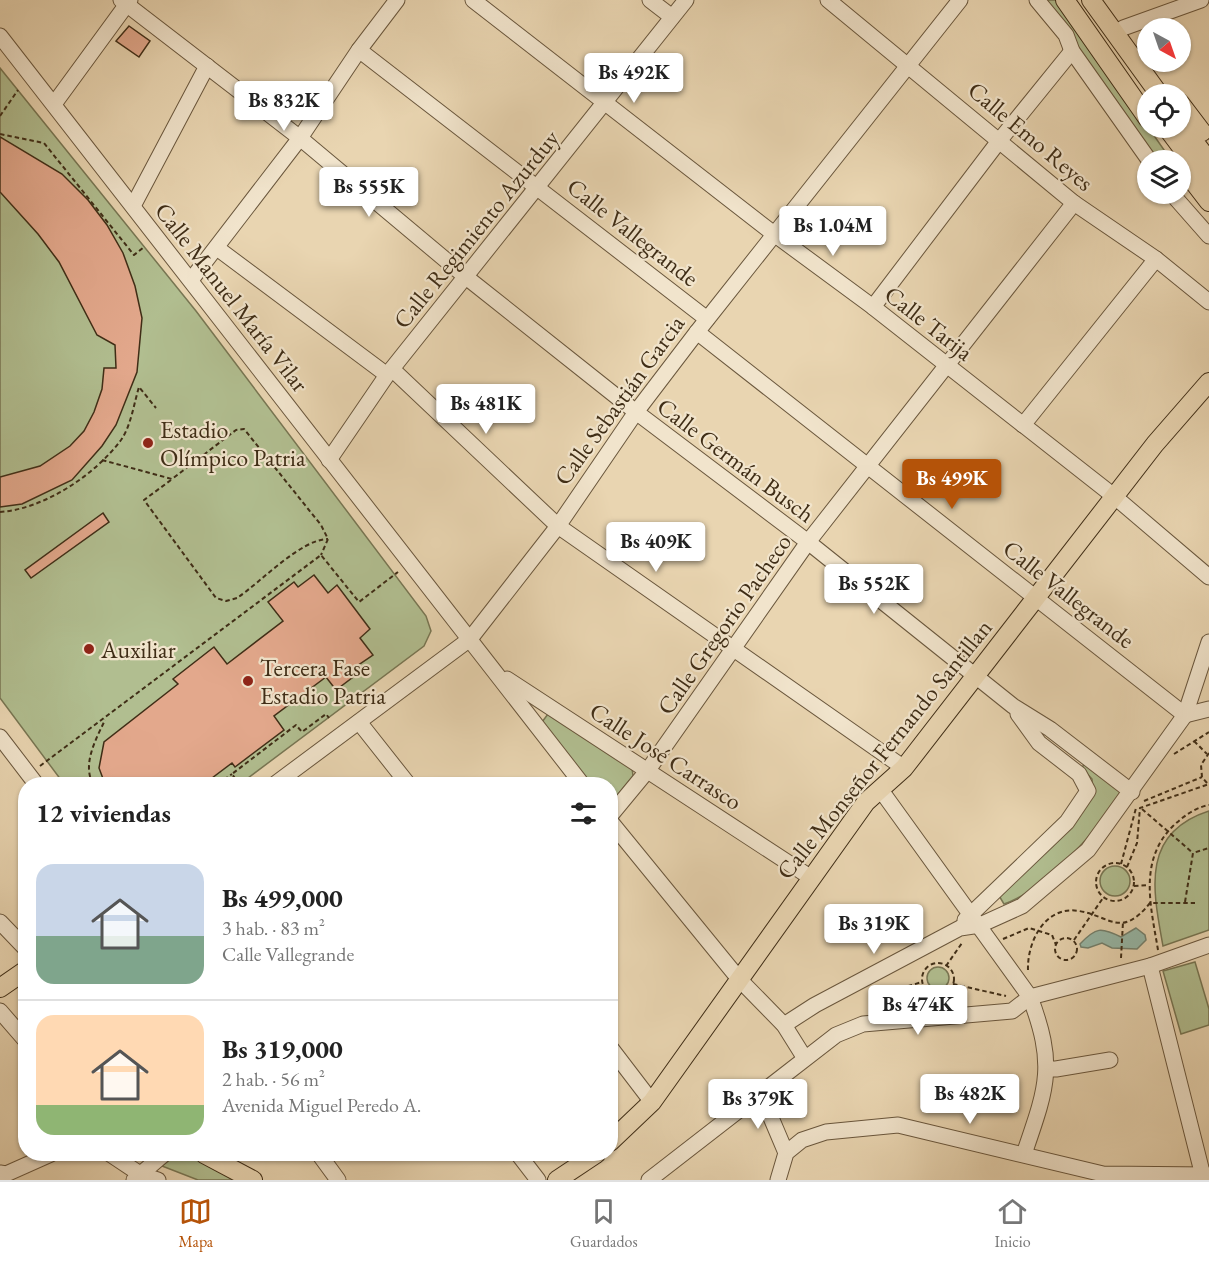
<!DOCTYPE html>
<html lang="es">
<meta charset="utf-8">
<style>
body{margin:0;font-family:"EB Garamond",serif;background:#f2f2f2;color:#222;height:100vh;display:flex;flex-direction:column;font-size:22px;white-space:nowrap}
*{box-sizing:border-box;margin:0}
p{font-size:20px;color:#767676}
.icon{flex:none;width:33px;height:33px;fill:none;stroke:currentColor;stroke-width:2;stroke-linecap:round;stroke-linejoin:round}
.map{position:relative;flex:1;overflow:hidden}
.drawer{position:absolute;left:18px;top:777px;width:600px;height:384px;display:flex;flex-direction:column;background:#fff;border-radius:24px;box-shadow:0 2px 4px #0004}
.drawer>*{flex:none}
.needle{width:39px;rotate:140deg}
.fabs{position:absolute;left:1137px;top:18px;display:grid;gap:12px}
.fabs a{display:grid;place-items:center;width:54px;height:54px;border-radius:50%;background:#fff;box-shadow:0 2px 4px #0004;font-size:30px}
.price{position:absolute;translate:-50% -51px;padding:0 14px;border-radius:6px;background:#fff;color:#222;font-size:20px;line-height:39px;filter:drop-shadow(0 2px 3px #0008)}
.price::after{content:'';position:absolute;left:50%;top:36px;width:18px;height:14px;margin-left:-9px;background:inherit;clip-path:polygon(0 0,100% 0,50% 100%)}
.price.current{background:#b45309;color:#fff}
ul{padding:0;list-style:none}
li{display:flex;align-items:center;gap:18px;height:150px;padding:0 18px}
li+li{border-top:2px solid #e0e0e0}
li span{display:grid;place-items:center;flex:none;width:168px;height:120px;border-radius:18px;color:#555}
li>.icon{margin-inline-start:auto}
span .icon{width:72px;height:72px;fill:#fffc;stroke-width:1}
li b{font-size:26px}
h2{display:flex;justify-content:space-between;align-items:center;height:72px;padding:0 18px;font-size:26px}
.tabs{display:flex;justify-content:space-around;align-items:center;height:84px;border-top:2px solid #e0e0e0;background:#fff;font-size:16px;color:#767676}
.tabs a{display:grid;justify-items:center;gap:3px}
.tabs .current{color:#b45309}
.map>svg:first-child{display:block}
.green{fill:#b1be90;stroke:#787653;stroke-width:1.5}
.water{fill:#97b9a9;stroke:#74816e;stroke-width:1.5}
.building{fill:#e3a88c;stroke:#3f2d16;stroke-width:1.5}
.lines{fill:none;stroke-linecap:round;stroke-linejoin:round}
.minor-casing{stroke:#6a573d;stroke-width:17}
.major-casing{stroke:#3f2d16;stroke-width:20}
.path{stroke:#3f2d16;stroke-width:2;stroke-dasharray:4.5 3;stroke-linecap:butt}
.minor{stroke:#f1e4cc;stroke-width:15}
.major{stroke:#e9d5b1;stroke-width:18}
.poi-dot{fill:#8f2418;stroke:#f1e4cc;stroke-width:2}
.labels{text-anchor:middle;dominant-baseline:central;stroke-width:4.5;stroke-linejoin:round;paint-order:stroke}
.street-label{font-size:24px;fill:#3f2d16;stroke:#f1e4cc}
.poi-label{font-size:24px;fill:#3f2d16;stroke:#f1e4cc;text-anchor:start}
</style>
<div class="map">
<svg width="1209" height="1180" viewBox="0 0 1209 1180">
<rect width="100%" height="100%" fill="#e9d5b1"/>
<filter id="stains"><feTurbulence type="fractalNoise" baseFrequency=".00333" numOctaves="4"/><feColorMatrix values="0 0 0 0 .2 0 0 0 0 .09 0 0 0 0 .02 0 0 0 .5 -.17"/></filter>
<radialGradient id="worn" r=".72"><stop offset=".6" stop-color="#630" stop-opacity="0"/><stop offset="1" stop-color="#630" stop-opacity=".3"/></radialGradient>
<g class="green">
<polygon points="1044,0 1060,0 1171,160 1156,160"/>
<polygon points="0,68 196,311 426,616 431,631 424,646 240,784 64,784 0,698"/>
<polygon points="548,714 632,768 633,776 611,803 610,784 589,784 542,722"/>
<path d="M1085 762 1120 791 1119 800C1093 833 1046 890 1004 904L998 894 1093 793 1092 779 1082 768Z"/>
<path d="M1209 811V930L1163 946C1153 891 1140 833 1209 811Z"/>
<circle cx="1115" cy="881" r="15"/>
<polygon points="1195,962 1209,1009 1209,1025 1181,1034 1163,971"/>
<circle cx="938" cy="978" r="11"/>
<path d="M177 1154C202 1154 214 1171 237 1180H198L162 1166Z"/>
</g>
<path class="water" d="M1136 928 1145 935 1146 940 1137 949 1112 948 1102 943 1088 948 1081 947 1080 944C1096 927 1101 927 1121 937Z"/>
<g class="building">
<polygon points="129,26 150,41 139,57 116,41"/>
<polygon points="0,137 62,174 88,200 107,225 123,253 135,286 142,318 137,372 116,425 102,446 72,480 22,504 0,507 0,477 40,466 70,446 84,431 94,412 102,389 104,368 116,368 115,345 97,335 59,262 38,234 0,192"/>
<polygon points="103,513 109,522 31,578 25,570"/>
<polygon points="314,575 328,593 337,585 370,629 360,638 373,655 357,666 361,671 336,690 326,677 274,716 284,730 235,767 232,763 204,784 105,784 99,768 104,742 178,684 173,679 214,647 227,664 283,621 268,602 294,582 298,587"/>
</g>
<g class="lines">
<g class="minor-casing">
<g id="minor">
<polyline points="121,0 300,138 466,277 636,412 808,542 1013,706 1050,729 1132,792"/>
<polyline points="473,0 774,234 873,307 1115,497 1209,577"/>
<polyline points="650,0 672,17"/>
<polyline points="828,0 1074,203 1156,259 1209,302"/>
<polyline points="1037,0 1066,35 1072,51 1149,160"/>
<polyline points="1123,28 1201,0"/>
<polyline points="0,36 582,784"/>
<polyline points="359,50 707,319"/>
<polyline points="54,104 130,0"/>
<polyline points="1172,194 1209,236"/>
<polyline points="133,206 207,66"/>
<polyline points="217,248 387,375"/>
<polyline points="191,280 300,138 359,50 397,0"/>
<polyline points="873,307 999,141 1072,51"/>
<polyline points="697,332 1185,715"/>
<polyline points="392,369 558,526 904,768"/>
<polyline points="1023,425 1156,259"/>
<polyline points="329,460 387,375 686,0"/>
<polyline points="507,679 810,877"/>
<polyline points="1185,715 1209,709"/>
<polyline points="359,722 408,784"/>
<polyline points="0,737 36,784"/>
<polyline points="275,784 470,639 558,526 636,412 697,332 960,0"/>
<path d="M880 789 1030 997C1056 1066 1047 1087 1024 1154"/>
<polyline points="610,816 648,770 808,542 1074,203"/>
<polyline points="610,821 739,979 784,1025 804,1057"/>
<polyline points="965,920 1067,822 1088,791 1079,774 1039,743 1018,714"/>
<polyline points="0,922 26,949"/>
<polyline points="1150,966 1203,1176"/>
<polyline points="0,1011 26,1041"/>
<polyline points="784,1025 815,1005 960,928 980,925 1022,906 1088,850 1185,715 1209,642"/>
<polyline points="610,1047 652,1102"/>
<polyline points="1047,1069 1056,1069 1110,1060"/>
<polyline points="761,1094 786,1153"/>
<polyline points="110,1154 140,1174 158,1180"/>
<polyline points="319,1154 338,1180"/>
<polyline points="518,1154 538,1180"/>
<polyline points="0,1173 6,1174 51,1154"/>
<polyline points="134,1180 164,1154"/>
<polyline points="649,1180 836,1035 863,1024 1012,1011 1030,997 1150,966 1209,945"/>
<polyline points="778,1180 786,1153 802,1140 826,1132 898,1125 1103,1174 1209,1175"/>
</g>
</g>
<g class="major-casing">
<g id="major">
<polyline points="1065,0 1148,119"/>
<polyline points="1091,0 1159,94"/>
<polyline points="1180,103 1202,132"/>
<polyline points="1180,123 1209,161"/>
<polyline points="1167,128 1209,184"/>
<polyline points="1189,176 1209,202"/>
<polyline points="0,988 26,970"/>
<polyline points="610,1142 652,1102 866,802 904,768 1155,444 1209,382"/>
<polyline points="204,1154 253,1180"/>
<polyline points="557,1180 596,1154"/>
</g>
</g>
<g class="path">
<polyline points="0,116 18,90"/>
<polyline points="0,134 44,143 134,255 144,247"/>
<polyline points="102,460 172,479 236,430 244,429 321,525 328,539 321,555"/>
<path d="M171 480 144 500 216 598 226 601 237 598C261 582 301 539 328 539"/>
<path d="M0 512C44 509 95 475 121 440 131 426 134 403 139 387L156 408"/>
<polyline points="1194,741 1207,754"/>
<polyline points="1174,754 1209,732"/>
<polyline points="40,766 321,555 359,602 398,572"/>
<polyline points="1207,783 1202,777 1201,765 1209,753"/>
<path d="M93 784C82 764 96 739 105 720"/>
<polyline points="218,784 232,774"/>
<polyline points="233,784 237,781 232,774 296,725 302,732 326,714 329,718"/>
<polyline points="1144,801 1202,777"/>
<polyline points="1142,809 1193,853"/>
<circle cx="1115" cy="882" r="19"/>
<polyline points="1121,864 1136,808"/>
<polyline points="1127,867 1137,843 1140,808 1209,784"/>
<polyline points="1134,886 1149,885"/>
<polyline points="1185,902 1193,853 1209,848"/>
<circle cx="1066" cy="949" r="11"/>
<polyline points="1003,939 1029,928 1052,935 1056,945"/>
<polyline points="1074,940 1103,898"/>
<path d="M1158 950C1151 907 1138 861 1173 826 1184 816 1194 808 1209 805"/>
<polyline points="1121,958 1123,922"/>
<circle cx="938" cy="979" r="16"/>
<polyline points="946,966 962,943"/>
<path d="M1028 970C1027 942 1045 905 1079 911 1110 916 1121 939 1150 903H1195"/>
<polyline points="953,984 1006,996"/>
<polyline points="878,1009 878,995 922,982"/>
</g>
<use href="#minor" class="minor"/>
<use href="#major" class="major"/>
</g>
<g class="poi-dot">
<circle cx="148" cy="443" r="6"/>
<circle cx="89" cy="649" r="6"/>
<circle cx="248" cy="681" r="6"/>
</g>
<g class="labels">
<g class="street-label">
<text transform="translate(1031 136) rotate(40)">Calle Emo Reyes</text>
<text transform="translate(476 229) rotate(-51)">Calle Regimiento Azurduy</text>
<text transform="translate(633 232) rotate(38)">Calle Vallegrande</text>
<text transform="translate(232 297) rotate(52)">Calle Manuel María Vilar</text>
<text transform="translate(929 323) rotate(38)">Calle Tarija</text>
<text transform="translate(619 400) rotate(-54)">Calle Sebastián Garcia</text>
<text transform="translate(736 460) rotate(37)">Calle Germán Busch</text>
<text transform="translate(1069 594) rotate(38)">Calle Vallegrande</text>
<text transform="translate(724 624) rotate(-55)">Calle Gregorio Pacheco</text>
<text transform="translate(884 749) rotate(-51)">Calle Monseñor Fernando Santillan</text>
<text transform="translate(666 756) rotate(33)">Calle José Carrasco</text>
</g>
<g class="poi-label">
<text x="160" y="429">Estadio<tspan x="160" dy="28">Olímpico Patria</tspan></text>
<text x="101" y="649">Auxiliar</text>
<text x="260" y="667">Tercera Fase<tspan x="260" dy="28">Estadio Patria</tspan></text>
</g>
</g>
<rect width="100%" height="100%" filter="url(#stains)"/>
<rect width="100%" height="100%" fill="url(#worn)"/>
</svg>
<div class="fabs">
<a><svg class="needle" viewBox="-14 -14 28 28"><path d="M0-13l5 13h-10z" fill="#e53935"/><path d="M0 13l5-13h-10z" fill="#767676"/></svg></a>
<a><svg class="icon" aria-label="locate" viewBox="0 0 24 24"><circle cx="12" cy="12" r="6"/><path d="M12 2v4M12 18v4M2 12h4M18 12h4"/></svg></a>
<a><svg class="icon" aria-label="layers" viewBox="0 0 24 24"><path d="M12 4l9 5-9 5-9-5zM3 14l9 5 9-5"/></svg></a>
</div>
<b class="price" style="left:634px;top:104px">Bs 492K</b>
<b class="price" style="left:284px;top:132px">Bs 832K</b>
<b class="price" style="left:369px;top:218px">Bs 555K</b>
<b class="price" style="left:833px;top:257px">Bs 1.04M</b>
<b class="price" style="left:486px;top:435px">Bs 481K</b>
<b class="price current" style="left:952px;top:510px">Bs 499K</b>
<b class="price" style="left:656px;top:573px">Bs 409K</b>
<b class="price" style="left:874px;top:615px">Bs 552K</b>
<b class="price" style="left:874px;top:955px">Bs 319K</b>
<b class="price" style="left:918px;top:1036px">Bs 474K</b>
<b class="price" style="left:970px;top:1125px">Bs 482K</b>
<b class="price" style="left:758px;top:1130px">Bs 379K</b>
<section class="drawer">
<h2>12 viviendas<svg class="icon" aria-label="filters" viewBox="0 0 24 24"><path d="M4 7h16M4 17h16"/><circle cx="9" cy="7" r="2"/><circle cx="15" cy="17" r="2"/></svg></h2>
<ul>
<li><span style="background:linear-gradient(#c9d6e8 60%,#7fa58c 0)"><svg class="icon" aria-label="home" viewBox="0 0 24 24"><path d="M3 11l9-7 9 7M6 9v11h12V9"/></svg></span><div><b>Bs 499,000</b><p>3 hab. · 83 m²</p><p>Calle Vallegrande</p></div></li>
<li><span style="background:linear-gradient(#ffd9b3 75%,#8fb573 0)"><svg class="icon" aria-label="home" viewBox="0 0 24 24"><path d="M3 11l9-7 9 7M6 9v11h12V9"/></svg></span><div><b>Bs 319,000</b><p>2 hab. · 56 m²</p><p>Avenida Miguel Peredo A.</p></div></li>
</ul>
</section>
</div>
<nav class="tabs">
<a class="current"><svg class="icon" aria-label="map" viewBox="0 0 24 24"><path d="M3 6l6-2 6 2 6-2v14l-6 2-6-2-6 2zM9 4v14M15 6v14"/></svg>Mapa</a>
<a><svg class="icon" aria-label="saved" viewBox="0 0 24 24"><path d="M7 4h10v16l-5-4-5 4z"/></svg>Guardados</a>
<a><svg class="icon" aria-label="home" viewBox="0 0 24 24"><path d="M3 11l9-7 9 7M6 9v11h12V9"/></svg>Inicio</a>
</nav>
